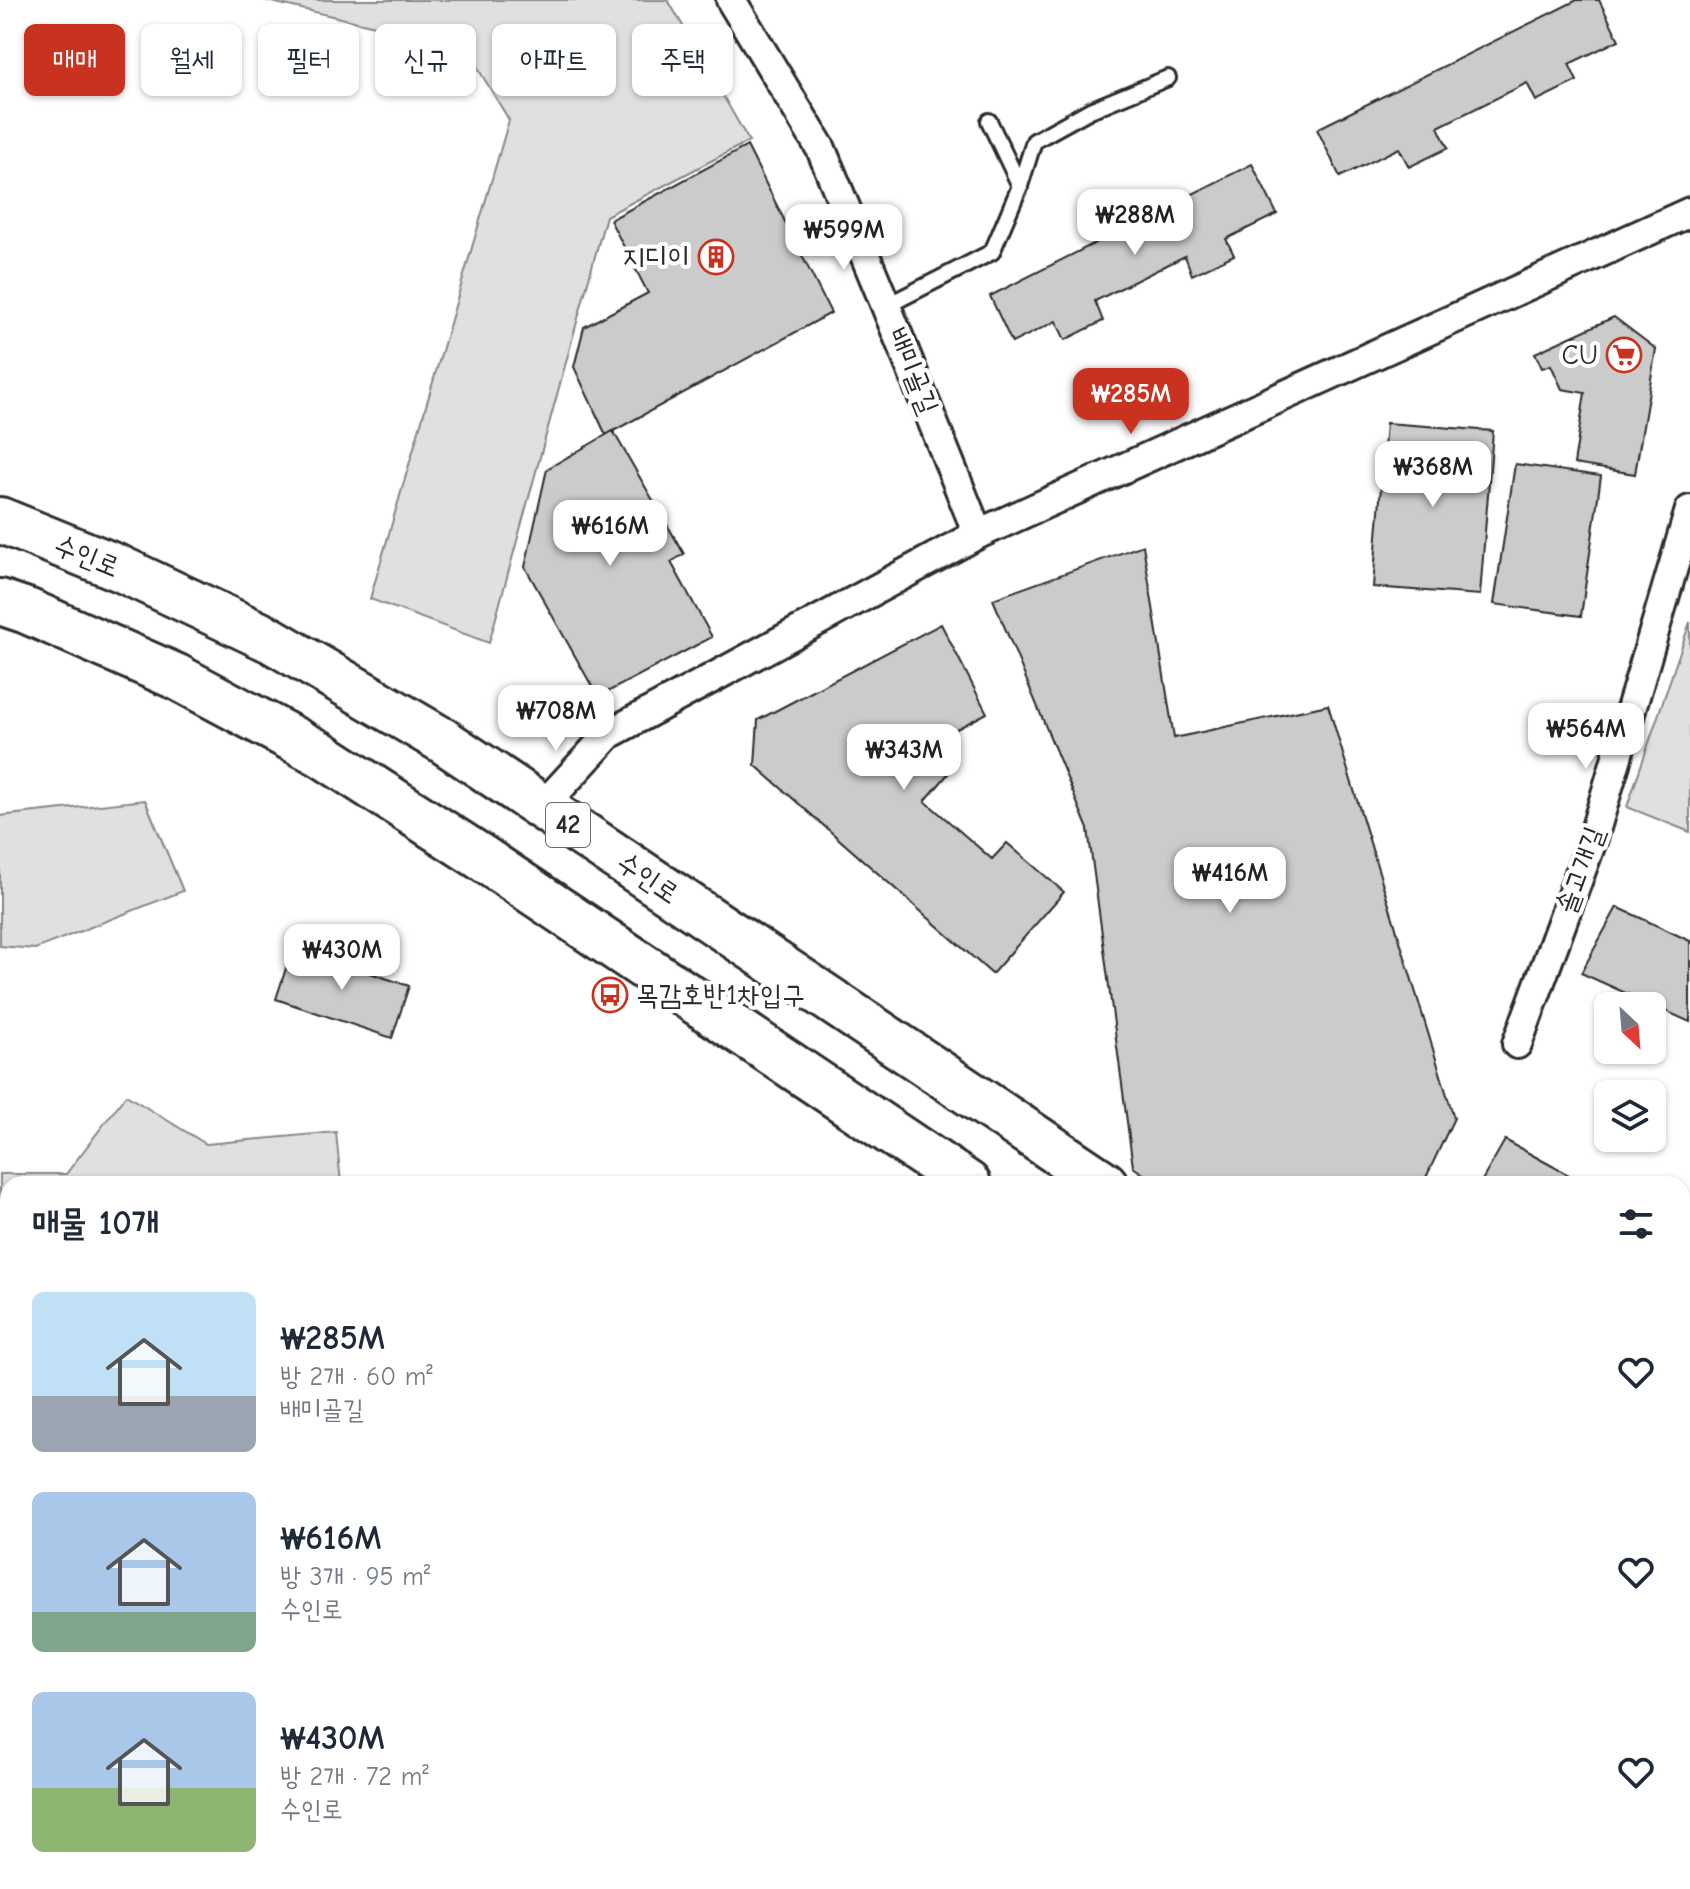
<!DOCTYPE html>
<html lang="ko">
<meta charset="utf-8">
<style>
body{margin:0;font-family:"Comic Neue","Poor Story",sans-serif;background:#f6f6f7;color:#1f2937;height:100vh;display:flex;flex-direction:column;font-size:30px;white-space:nowrap}
*{box-sizing:border-box;margin:0}
p{font-size:26px;color:#747a83}
.icon{flex:none;width:44px;height:44px;fill:none;stroke:currentColor;stroke-width:2;stroke-linecap:round;stroke-linejoin:round}
.map{position:relative;flex:1;overflow:hidden}
.sheet{position:absolute;left:0px;top:1176px;width:1690px;height:714px;display:flex;flex-direction:column;background:#fff;border-radius:24px 24px 0 0;box-shadow:0 2px 6px #0004}
.sheet>*{flex:none}
.top-card{position:absolute;left:24px;top:24px;width:800px;height:72px;display:flex;gap:16px}
.needle{width:52px;rotate:154deg}
.buttons{position:absolute;left:1594px;top:992px;display:grid;gap:16px}
.buttons a{display:grid;place-items:center;width:72px;height:72px;border-radius:12px;background:#fff;box-shadow:0 2px 6px #0004;font-size:40px}
.price{position:absolute;translate:-50% -68px;padding:0 18px;border-radius:16px;background:#fff;color:#222;font-size:26px;line-height:52px;filter:drop-shadow(0 2px 4px #0008)}
.price::after{content:'';position:absolute;left:50%;top:48px;width:24px;height:18px;margin-left:-12px;background:inherit;clip-path:polygon(0 0,100% 0,50% 100%)}
.price.selected{background:#c8321e;color:#fff}
ul{padding:0;list-style:none}
li{display:flex;align-items:center;gap:24px;height:200px;padding:0 32px}
li span{display:grid;place-items:center;flex:none;width:224px;height:160px;border-radius:12px;color:#555}
li>.icon{margin-inline-start:auto}
span .icon{width:96px;height:96px;fill:#fffc;stroke-width:1}
li b{font-size:34px}
h2{display:flex;justify-content:space-between;align-items:center;height:96px;padding:0 32px;font-size:34px}
.chip{padding:0 28px;border-radius:12px;background:#fff;box-shadow:0 2px 6px #0004;font-size:28px;line-height:72px}
.chip.selected{background:#c8321e;color:#fff}
.map>svg:first-child{display:block}
.green{fill:#e0e0e0;stroke:#868686;stroke-width:2}
.building{fill:#cbcbcb;stroke:#2b2b2b;stroke-width:2}
.lines{fill:none;stroke-linecap:round;stroke-linejoin:round}
.lane-casing{stroke:#2b2b2b;stroke-width:20}
.street-casing{stroke:#2b2b2b;stroke-width:34}
.primary-casing{stroke:#2b2b2b;stroke-width:50}
.lane{stroke:#fff;stroke-width:14}
.street{stroke:#fff;stroke-width:28}
.primary{stroke:#fff;stroke-width:44}
.labels{text-anchor:middle;dominant-baseline:central;stroke-width:8;stroke-linejoin:round;paint-order:stroke}
.shield{fill:#fff;stroke:#6b6b6b;stroke-width:2}
.shield-label{font-size:26px;font-weight:bold;fill:#2b2b2b}
.poi-label{font-size:28px;fill:#2b2b2b;stroke:#fff;text-anchor:end}
.street-label{font-size:28px;fill:#2b2b2b;stroke:#fff}
</style>
<div class="map">
<svg width="1690" height="1889" viewBox="0 0 1690 1889">
<rect width="100%" height="100%" fill="#fff"/>
<filter id="ink" filterUnits="userSpaceOnUse"><feTurbulence type="fractalNoise" baseFrequency=".0125" numOctaves="2"/><feDisplacementMap in="SourceGraphic" scale="16" xChannelSelector="R" yChannelSelector="G"/><feConvolveMatrix kernelMatrix="1 2 1 2 8 2 1 2 1" color-interpolation-filters="sRGB"/></filter>
<g filter="url(#ink)">
<g class="green">
<polygon points="263,0 668,0 749,141 606,216 489,643 370,599 509,120 465,47"/>
<polygon points="1690,622 1690,832 1627,807"/>
<polygon points="145,800 183,891 35,949 0,946 0,816"/>
<polygon points="126,1095 206,1144 336,1132 341,1184 8,1184 8,1882 107,1882 111,1889 0,1889 0,1174 66,1174"/>
</g>
<g class="building">
<polygon points="1577,0 1599,0 1619,40 1569,64 1577,81 1536,101 1527,83 1438,127 1448,148 1409,167 1399,148 1340,177 1317,129"/>
<polygon points="747,146 831,313 606,435 574,367 584,327 648,293 610,220"/>
<polygon points="1252,164 1277,214 1226,239 1234,255 1192,275 1185,256 1095,301 1103,321 1065,340 1056,321 1012,343 990,296"/>
<polygon points="1614,317 1656,349 1635,474 1574,464 1585,393 1562,389 1551,365 1542,368 1535,353"/>
<polygon points="1386,423 1493,431 1480,595 1373,587"/>
<polygon points="613,431 684,554 671,562 712,637 598,697 525,567 547,469"/>
<polygon points="1515,464 1601,476 1581,616 1494,604"/>
<polygon points="1143,545 1174,738 1328,705 1454,1118 1423,1184 1158,1184 1133,1167 1088,829 993,599"/>
<polygon points="941,624 987,713 919,749 948,774 925,801 992,859 1007,843 1064,892 992,974 755,765 758,720"/>
<polygon points="1617,907 1690,941 1690,1022 1581,973"/>
<polygon points="293,947 409,986 392,1038 276,999"/>
<polygon points="1505,1140 1585,1184 1480,1184"/>
<polygon points="1682,1238 1690,1243 1690,1411 1682,1406"/>
<polygon points="1682,1838 1690,1842 1690,1889 1655,1889 1644,1882 1682,1882"/>
</g>
<g class="lines">
<g class="lane-casing">
<g id="lane">
<polyline points="989,121 1020,186"/>
<polyline points="886,306 992,252 1020,186 1034,141 1090,110 1168,78"/>
</g>
</g>
<g class="street-casing">
<g id="street">
<polyline points="731,0 821,149 886,306 978,534"/>
<polyline points="542,807 609,734 978,534 1690,212"/>
<polyline points="1517,1044 1593,838 1690,510"/>
</g>
</g>
<g class="primary-casing">
<g id="primary">
<polyline points="0,520 121,569 271,640 442,740 1105,1184"/>
<polyline points="0,602 27,611 177,677 321,754 479,856 968,1184"/>
<polyline points="1682,1562 1690,1567"/>
<polyline points="1682,1665 1690,1670"/>
</g>
</g>
<use href="#lane" class="lane"/>
<use href="#street" class="street"/>
<use href="#primary" class="primary"/>
</g>
</g>
<defs>
<g id="building-ring" transform="scale(1.8)"><circle r="9.5" fill="#fff" stroke="#c8321e" stroke-width="1.5"/><path d="M-4-6H4V6H1V3H-1V6H-4ZM-2.5-4.3h1.7v1.8h-1.7ZM.8-4.3h1.7v1.8H.8ZM-2.5-1h1.7V.8h-1.7ZM.8-1h1.7V.8H.8Z" fill="#c8321e"/></g>
<g id="supermarket-ring" transform="scale(1.8)"><circle r="9.5" fill="#fff" stroke="#c8321e" stroke-width="1.5"/><path d="M-6-5.5h2.5l.6 2H6L4.5 2H-2.5L-4.4-4H-6ZM-1.5 3.2a1.3 1.3 0 1 0 .1 0ZM3 3.2a1.3 1.3 0 1 0 .1 0Z" fill="#c8321e"/></g>
<g id="bus-ring" transform="scale(1.8)"><circle r="9.5" fill="#fff" stroke="#c8321e" stroke-width="1.5"/><path d="M-5-6H5V4H4V6H2V4H-2V6H-4V4H-5ZM-3.5-4V0h7V-4ZM-3.5 1.2v1.5H-2V1.2ZM2 1.2v1.5H3.5V1.2Z" fill="#c8321e"/></g>
</defs>
<g fill-rule="evenodd">
<use href="#building-ring" x="716" y="257"/>
<use href="#supermarket-ring" x="1624" y="355"/>
<use href="#bus-ring" x="610" y="995"/>
</g>
<g class="labels">
<rect class="shield" x="546" y="803" width="44" height="44" rx="6"/>
<g class="shield-label">
<text x="568" y="825">42</text>
</g>
<g class="poi-label">
<text x="690" y="257">지디이</text>
<text x="1598" y="355">CU</text>
<text x="636" y="995" text-anchor="start">목감호반1차입구</text>
</g>
<g class="street-label">
<text transform="translate(913 371) rotate(68)">배미골길</text>
<text transform="translate(87 556) rotate(22)">수인로</text>
<text transform="translate(1580 870) rotate(-70)">솔고개길</text>
<text transform="translate(648 878) rotate(34)">수인로</text>
</g>
</g>
</svg>
<div class="buttons">
<a><svg class="needle" viewBox="-14 -14 28 28"><path d="M0-13l5 13h-10z" fill="#e53935"/><path d="M0 13l5-13h-10z" fill="#747a83"/></svg></a>
<a><svg class="icon" aria-label="layers" viewBox="0 0 24 24"><path d="M12 4l9 5-9 5-9-5zM3 14l9 5 9-5"/></svg></a>
</div>
<b class="price" style="left:1135px;top:257px">₩288M</b>
<b class="price" style="left:844px;top:272px">₩599M</b>
<b class="price selected" style="left:1131px;top:436px">₩285M</b>
<b class="price" style="left:1433px;top:509px">₩368M</b>
<b class="price" style="left:610px;top:568px">₩616M</b>
<b class="price" style="left:556px;top:753px">₩708M</b>
<b class="price" style="left:1586px;top:771px">₩564M</b>
<b class="price" style="left:904px;top:792px">₩343M</b>
<b class="price" style="left:1230px;top:915px">₩416M</b>
<b class="price" style="left:342px;top:992px">₩430M</b>
<div class="top-card">
<a class="chip selected">매매</a>
<a class="chip">월세</a>
<a class="chip">필터</a>
<a class="chip">신규</a>
<a class="chip">아파트</a>
<a class="chip">주택</a>
</div>
<section class="sheet">
<h2>매물 10개<svg class="icon" aria-label="filters" viewBox="0 0 24 24"><path d="M4 7h16M4 17h16"/><circle cx="9" cy="7" r="2"/><circle cx="15" cy="17" r="2"/></svg></h2>
<ul>
<li><span style="background:linear-gradient(#bfe0f5 65%,#9aa5b1 0)"><svg class="icon" aria-label="home" viewBox="0 0 24 24"><path d="M3 11l9-7 9 7M6 9v11h12V9"/></svg></span><div><b>₩285M</b><p>방 2개 · 60 m²</p><p>배미골길</p></div><svg class="icon" aria-label="heart" viewBox="0 0 24 24"><path d="M12 20l-8-8c-3-5 5-10 8-4 3-6 11-1 8 4z"/></svg></li>
<li><span style="background:linear-gradient(#a9c7e8 75%,#7fa58c 0)"><svg class="icon" aria-label="home" viewBox="0 0 24 24"><path d="M3 11l9-7 9 7M6 9v11h12V9"/></svg></span><div><b>₩616M</b><p>방 3개 · 95 m²</p><p>수인로</p></div><svg class="icon" aria-label="heart" viewBox="0 0 24 24"><path d="M12 20l-8-8c-3-5 5-10 8-4 3-6 11-1 8 4z"/></svg></li>
<li><span style="background:linear-gradient(#a9c7e8 60%,#8fb573 0)"><svg class="icon" aria-label="home" viewBox="0 0 24 24"><path d="M3 11l9-7 9 7M6 9v11h12V9"/></svg></span><div><b>₩430M</b><p>방 2개 · 72 m²</p><p>수인로</p></div><svg class="icon" aria-label="heart" viewBox="0 0 24 24"><path d="M12 20l-8-8c-3-5 5-10 8-4 3-6 11-1 8 4z"/></svg></li>
</ul>
</section>
</div>
